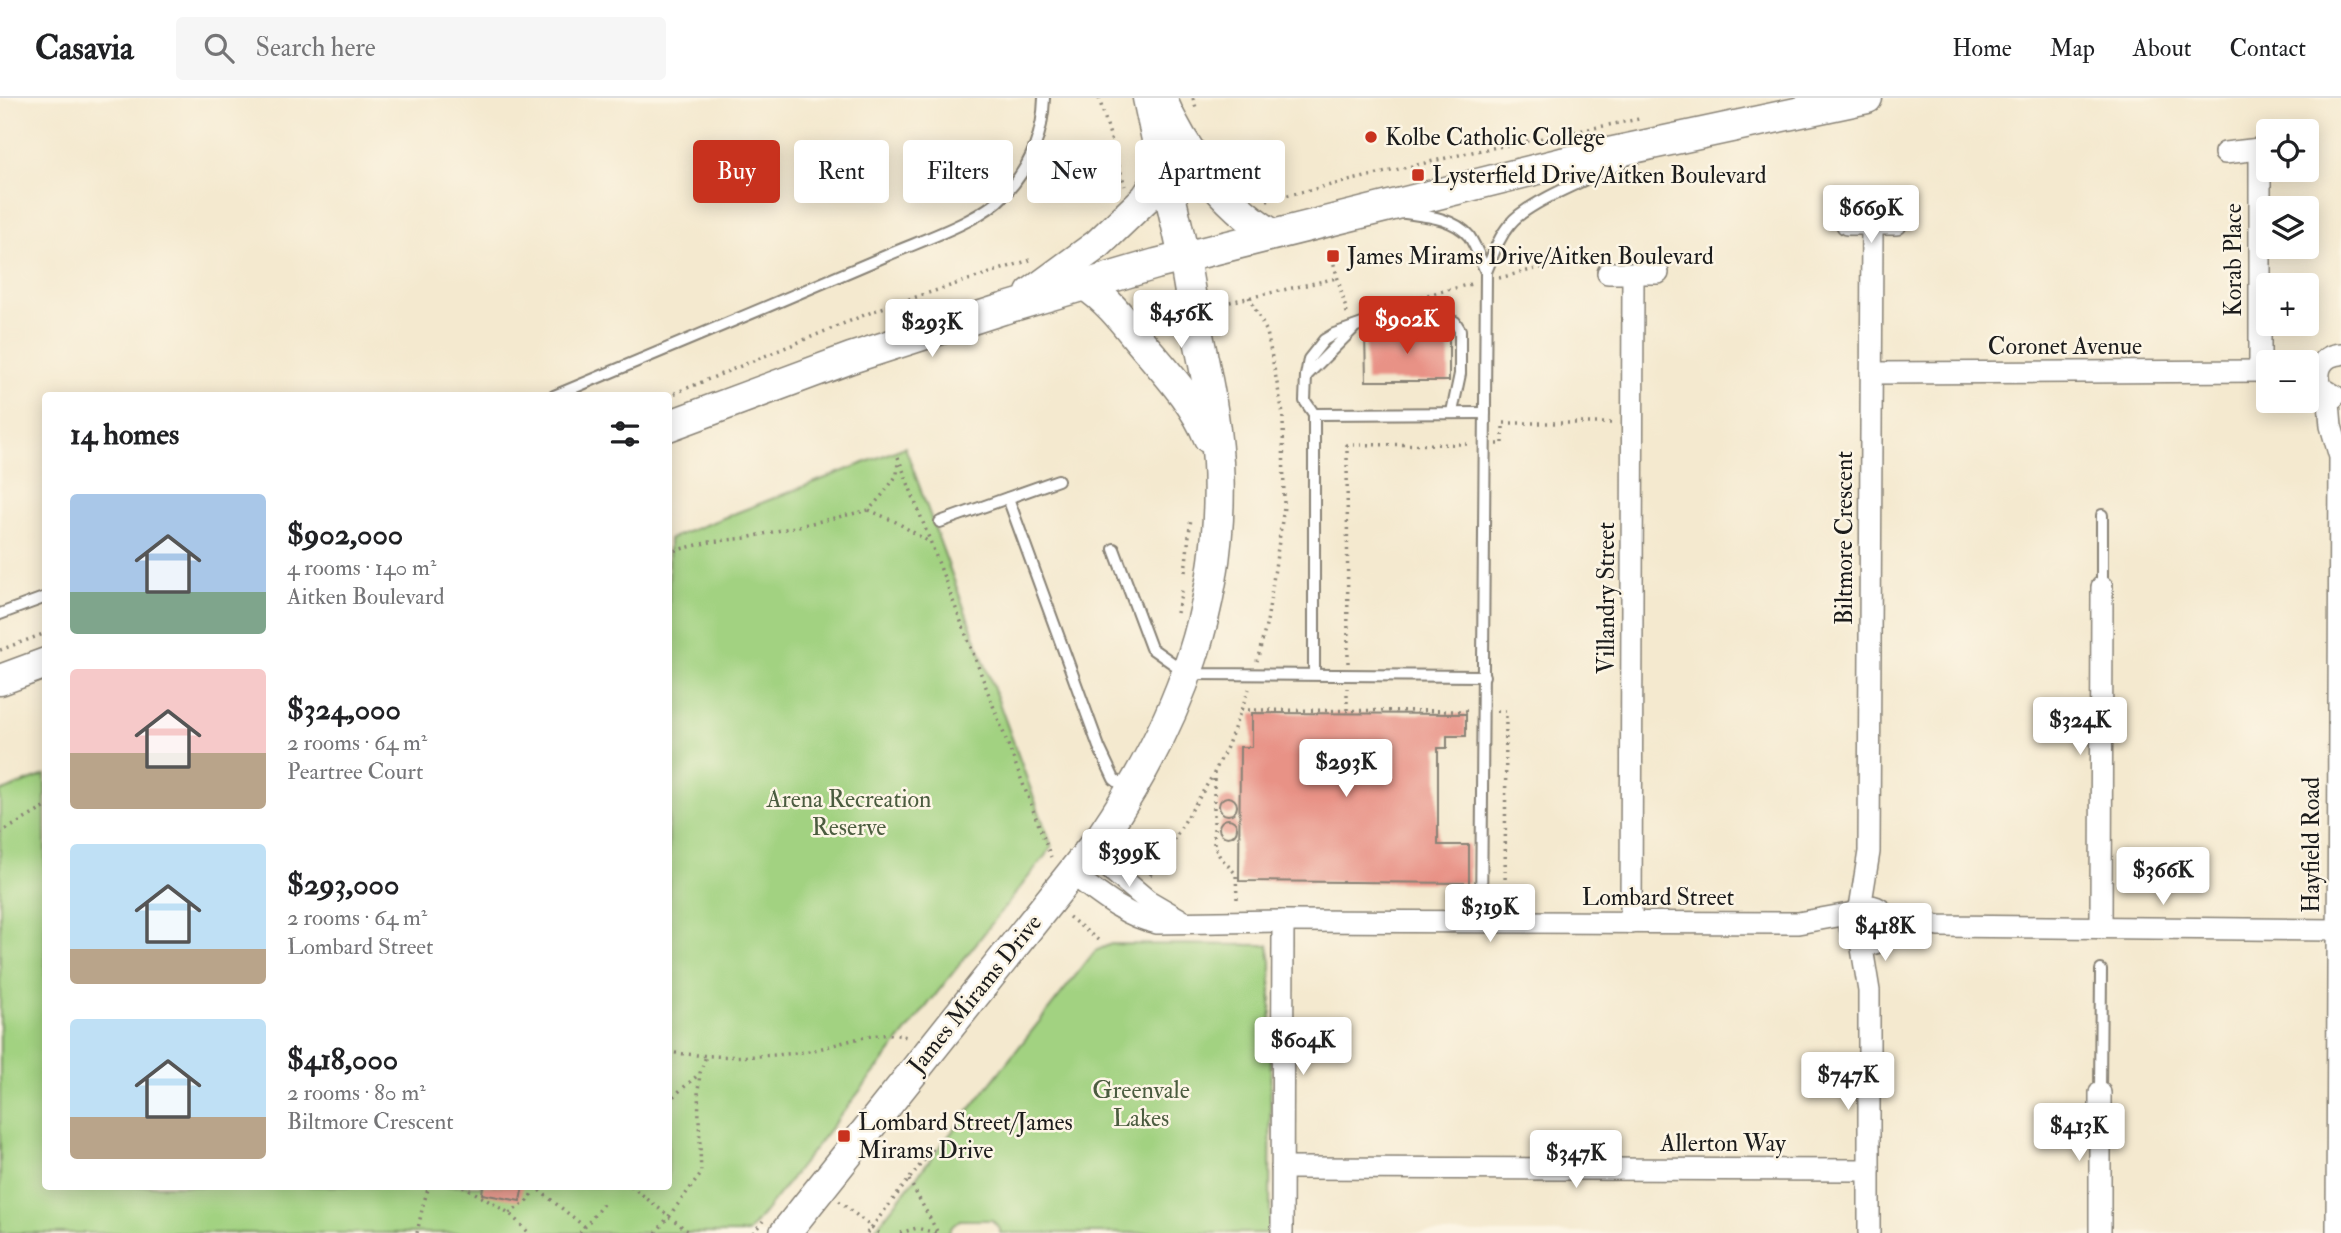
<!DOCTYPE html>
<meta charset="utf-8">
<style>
body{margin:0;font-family:"IM FELL Double Pica",serif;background:#f6f6f6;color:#202124;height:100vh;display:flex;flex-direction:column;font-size:26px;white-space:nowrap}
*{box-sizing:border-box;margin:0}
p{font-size:23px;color:#757577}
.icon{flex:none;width:38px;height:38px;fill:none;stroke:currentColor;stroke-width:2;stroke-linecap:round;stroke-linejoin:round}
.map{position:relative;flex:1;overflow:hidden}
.drawer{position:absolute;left:42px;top:294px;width:630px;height:798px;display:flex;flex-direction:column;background:#fff;border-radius:7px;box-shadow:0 4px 18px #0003}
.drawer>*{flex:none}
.hud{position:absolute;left:693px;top:42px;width:665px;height:63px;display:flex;gap:14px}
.controls{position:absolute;left:2256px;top:21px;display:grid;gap:14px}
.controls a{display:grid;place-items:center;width:63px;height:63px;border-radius:7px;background:#fff;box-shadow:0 4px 18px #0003;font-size:35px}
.price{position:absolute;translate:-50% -60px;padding:0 16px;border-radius:7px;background:#fff;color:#222;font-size:23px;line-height:46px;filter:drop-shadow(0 2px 4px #0008)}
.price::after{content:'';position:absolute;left:50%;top:42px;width:21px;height:16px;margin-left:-10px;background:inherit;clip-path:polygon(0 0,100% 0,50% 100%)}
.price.current{background:#c8321e;color:#fff}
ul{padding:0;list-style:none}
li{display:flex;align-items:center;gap:21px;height:175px;padding:0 28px}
li span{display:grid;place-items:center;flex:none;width:196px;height:140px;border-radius:7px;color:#555}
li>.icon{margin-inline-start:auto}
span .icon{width:84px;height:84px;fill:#fffc;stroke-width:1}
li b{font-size:30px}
h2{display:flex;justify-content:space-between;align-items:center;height:84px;padding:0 28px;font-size:30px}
.chip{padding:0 24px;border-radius:7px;background:#fff;box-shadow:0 4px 18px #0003;font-size:24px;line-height:63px}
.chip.current{background:#c8321e;color:#fff}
header{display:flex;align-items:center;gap:42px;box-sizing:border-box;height:98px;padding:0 35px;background:#fff;border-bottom:2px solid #e0e0e0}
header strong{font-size:33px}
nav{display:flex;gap:38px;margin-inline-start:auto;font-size:24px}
.search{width:490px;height:63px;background:#f6f6f6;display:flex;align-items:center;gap:18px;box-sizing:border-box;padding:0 24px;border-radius:7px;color:#757577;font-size:26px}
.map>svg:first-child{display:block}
.green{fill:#a2d281;stroke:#5f774e;stroke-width:2}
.building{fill:#e89286}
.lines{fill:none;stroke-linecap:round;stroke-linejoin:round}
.lane-casing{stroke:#888276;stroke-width:14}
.street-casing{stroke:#888276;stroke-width:24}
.secondary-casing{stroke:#888276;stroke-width:33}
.path{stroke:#888276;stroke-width:3.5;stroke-dasharray:2 5;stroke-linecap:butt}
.lane{stroke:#fff;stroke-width:10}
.street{stroke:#fff;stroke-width:21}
.secondary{stroke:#fff;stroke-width:30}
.poi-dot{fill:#c8321e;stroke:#fcf5e5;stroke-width:2.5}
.labels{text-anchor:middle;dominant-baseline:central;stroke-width:5;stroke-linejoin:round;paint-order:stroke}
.poi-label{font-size:24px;fill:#1c1c1c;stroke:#fcf5e5;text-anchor:start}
.street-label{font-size:24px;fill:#1c1c1c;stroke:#fcf5e5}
.park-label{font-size:24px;fill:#4b5c3f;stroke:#fcf5e5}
</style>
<header>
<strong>Casavia</strong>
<div class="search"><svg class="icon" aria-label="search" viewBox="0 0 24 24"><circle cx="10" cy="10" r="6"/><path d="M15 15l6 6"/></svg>Search here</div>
<nav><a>Home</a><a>Map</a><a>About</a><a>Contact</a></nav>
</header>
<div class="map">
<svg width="2341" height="1135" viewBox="0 0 2341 1135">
<rect width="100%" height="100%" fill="#fcf5e5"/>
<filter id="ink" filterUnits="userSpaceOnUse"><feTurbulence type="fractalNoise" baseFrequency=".0143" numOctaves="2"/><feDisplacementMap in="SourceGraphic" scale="14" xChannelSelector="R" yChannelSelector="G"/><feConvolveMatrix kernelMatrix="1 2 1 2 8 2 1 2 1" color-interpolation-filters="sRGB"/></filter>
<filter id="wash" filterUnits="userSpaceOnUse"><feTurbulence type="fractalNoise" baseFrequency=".00686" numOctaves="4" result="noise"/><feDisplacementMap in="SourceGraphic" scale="28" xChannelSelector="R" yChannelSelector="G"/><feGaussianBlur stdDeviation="1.57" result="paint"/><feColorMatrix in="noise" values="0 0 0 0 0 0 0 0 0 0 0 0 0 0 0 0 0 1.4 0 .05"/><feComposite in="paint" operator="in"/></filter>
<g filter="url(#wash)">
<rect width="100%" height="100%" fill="#f4e9cf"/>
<g class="green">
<polygon points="905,349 1052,749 748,1135 0,1135 0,694 45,677 46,1088 668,1088 669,441"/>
<polygon points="1111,846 1268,847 1271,863 1270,1135 1000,1135 1000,1131 992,1122 960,1122 950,1130 949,1135 872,1135 1095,853"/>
</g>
<g id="blocks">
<g class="building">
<polygon points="1449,233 1449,283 1366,283 1365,234"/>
<polygon points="1252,615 1466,616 1466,638 1447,638 1447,650 1438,650 1438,747 1469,747 1469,785 1239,783 1240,649 1252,649"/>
<circle cx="1228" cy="708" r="9"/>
<circle cx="1228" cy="730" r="9"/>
<polygon points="483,1088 523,1088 520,1103 482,1096"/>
</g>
</g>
</g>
<g filter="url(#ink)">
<use href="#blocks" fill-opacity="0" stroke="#888276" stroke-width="2"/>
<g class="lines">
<g class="lane-casing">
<g id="lane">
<path d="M1405 115C1427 118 1454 120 1469 138 1476 148 1481 163 1486 174"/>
<polyline points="1306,278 1353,231"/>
<path d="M554 298C666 251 777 205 888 157 922 142 980 124 1005 96 1030 70 1043 36 1044 0"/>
<polyline points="1314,316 1305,303 1306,278 1309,261 1324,242 1334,236 1365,225 1402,225 1427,222 1450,222 1455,224 1460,232 1460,276 1452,314"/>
<polyline points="1008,400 1099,649 1114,681 1128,692"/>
<polyline points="940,424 1058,382"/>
<polyline points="1114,451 1151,550 1188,576 1484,578"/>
<polyline points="2102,489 2102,417"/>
<polyline points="0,516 46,499"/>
<polyline points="1314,576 1314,316 1485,315"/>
<path d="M1481 825 1486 174C1493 157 1498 140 1510 126 1527 104 1597 77 1624 64"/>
<polyline points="2100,995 2101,872"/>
</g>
</g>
<g class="street-casing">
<g id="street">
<polyline points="2225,55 2268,50"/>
<polyline points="1847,126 1896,126"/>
<polyline points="1608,175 1658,175"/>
<polyline points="2260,274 2260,51"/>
<polyline points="1871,275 2268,273"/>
<polyline points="2325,293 2329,304 2331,328 2340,359 2337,1135"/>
<path d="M2335 298 2322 290C2314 273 2322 257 2341 256"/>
<polyline points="1089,753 1147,802 1183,823"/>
<path d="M1071 775C1098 795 1124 818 1157 825L1283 823 1798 825 1854 815"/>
<circle cx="1869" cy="827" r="19"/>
<polyline points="1860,810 1869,754 1872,126"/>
<polyline points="1886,819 1939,828 2337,832"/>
<polyline points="1631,825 1633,175"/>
<polyline points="2101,830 2102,489"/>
<polyline points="1861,844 1869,893 1869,1135"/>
<polyline points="1282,1070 1869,1072"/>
<polyline points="1282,1135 1283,823"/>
<polyline points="2100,1135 2100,995"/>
</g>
</g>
<g class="secondary-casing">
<g id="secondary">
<path d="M1161 0C1183 52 1223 106 1272 136"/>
<path d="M1085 187C1107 201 1123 222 1139 242 1164 272 1194 303 1209 340"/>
<polyline points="1031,195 1098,146 1146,100 1159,80 1159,62"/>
<polyline points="668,328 851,260 1003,211 1156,166 1562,65 1867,0"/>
<polyline points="0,582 46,565"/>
<path d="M785 1135 1103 736C1180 622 1225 504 1218 364 1215 316 1205 270 1195 223 1191 202 1188 181 1184 160 1173 107 1159 54 1148 0"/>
</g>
</g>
<g class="path">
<polyline points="1099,0 1125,88"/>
<polyline points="1193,0 1197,13"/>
<polyline points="1267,102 1472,54 1639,21"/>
<polyline points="1332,159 1347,215"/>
<polyline points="1499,180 1600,155"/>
<polyline points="1249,199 1267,234 1283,316 1284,409 1267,524 1257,563"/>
<polyline points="1216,207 1337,180"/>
<polyline points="1380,209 1471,186"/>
<polyline points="668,298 879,211 1033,161"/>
<polyline points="1497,346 1503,346 1503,325 1611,325 1611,329"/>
<polyline points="898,359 1051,759"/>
<polyline points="869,412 896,424 929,444"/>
<polyline points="668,454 710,444 746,440 869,412 884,395 897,377 898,363"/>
<polyline points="1185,474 1191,419"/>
<polyline points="1177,515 1182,492"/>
<polyline points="0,552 46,535"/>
<polyline points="1348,565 1347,347 1472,346"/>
<polyline points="1241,612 1468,613"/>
<polyline points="1347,612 1347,590"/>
<polyline points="1497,613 1506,613 1505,802 1509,802"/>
<polyline points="0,735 46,709"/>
<polyline points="1150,777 1171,746 1213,677"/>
<polyline points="1237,801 1236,776 1220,759 1214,748 1214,675 1227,649 1249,591"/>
<polyline points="1069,819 1098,842"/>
<path d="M668 954C713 960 758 960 803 954 837 949 873 930 907 939"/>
<polyline points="668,1003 698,977"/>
<polyline points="909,1082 938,1135"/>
<polyline points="463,1088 509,1115 529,1135"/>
<polyline points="534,1088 585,1129"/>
<polyline points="631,1088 690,1135"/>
<polyline points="839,1103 879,1135"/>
<polyline points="509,1115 528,1103 535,1089"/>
<polyline points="417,1135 423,1107 429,1088"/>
<polyline points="580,1135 603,1106"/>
<polyline points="656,1135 701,1076 698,993 700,975 706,958"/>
<polyline points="753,1135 763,1123"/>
<polyline points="867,1135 935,1048"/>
<polyline points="900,1135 917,1130 936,1135"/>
</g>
<use href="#lane" class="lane"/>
<use href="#street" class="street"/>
<use href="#secondary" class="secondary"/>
</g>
</g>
<g class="poi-dot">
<circle cx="1371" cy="39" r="7"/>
<rect x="1411" y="70" width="14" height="14" rx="3.5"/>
<rect x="1326" y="151" width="14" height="14" rx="3.5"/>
<rect x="837" y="1031" width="14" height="14" rx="3.5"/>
</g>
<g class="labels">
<g class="poi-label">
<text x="1385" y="39">Kolbe Catholic College</text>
<text x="1432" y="77">Lysterfield Drive/Aitken Boulevard</text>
<text x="1347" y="158">James Mirams Drive/Aitken Boulevard</text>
<text x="858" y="1024">Lombard Street/James<tspan x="858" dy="28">Mirams Drive</tspan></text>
</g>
<g class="street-label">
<text transform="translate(2233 162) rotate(-90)">Korab Place</text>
<text x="2065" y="248">Coronet Avenue</text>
<text transform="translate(1844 440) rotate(-90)">Biltmore Crescent</text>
<text transform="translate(1606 500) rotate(-90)">Villandry Street</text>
<text transform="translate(2311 747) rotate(-90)">Hayfield Road</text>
<text x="1658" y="799">Lombard Street</text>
<text transform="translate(975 896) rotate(-51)">James Mirams Drive</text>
<text x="1723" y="1045">Allerton Way</text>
</g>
<g class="park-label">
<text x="849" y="701">Arena Recreation<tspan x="849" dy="28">Reserve</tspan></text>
<text x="1141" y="992">Greenvale<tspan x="1141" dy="28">Lakes</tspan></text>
</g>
</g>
</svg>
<div class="controls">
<a><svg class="icon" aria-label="locate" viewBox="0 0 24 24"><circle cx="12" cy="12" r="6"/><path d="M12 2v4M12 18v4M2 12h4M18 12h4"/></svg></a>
<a><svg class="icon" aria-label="layers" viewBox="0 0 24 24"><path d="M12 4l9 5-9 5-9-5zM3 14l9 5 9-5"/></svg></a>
<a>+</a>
<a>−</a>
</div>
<b class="price" style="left:1871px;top:147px">$669K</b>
<b class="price" style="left:1181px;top:252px">$456K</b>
<b class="price current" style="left:1407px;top:258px">$902K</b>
<b class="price" style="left:932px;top:261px">$293K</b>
<b class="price" style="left:2080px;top:659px">$324K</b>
<b class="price" style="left:1346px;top:701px">$293K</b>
<b class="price" style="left:1129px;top:791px">$399K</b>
<b class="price" style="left:2163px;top:809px">$366K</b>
<b class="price" style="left:1490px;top:846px">$319K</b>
<b class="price" style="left:1885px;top:865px">$418K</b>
<b class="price" style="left:1303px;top:979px">$604K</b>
<b class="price" style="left:1848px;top:1014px">$747K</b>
<b class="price" style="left:2079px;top:1065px">$413K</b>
<b class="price" style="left:1576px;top:1092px">$347K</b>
<div class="hud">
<a class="chip current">Buy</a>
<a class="chip">Rent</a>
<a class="chip">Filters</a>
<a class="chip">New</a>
<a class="chip">Apartment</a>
</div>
<section class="drawer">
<h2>14 homes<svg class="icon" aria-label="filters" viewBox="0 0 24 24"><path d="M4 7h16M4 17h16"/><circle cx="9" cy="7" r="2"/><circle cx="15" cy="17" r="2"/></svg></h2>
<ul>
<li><span style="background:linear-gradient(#a9c7e8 70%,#7fa58c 0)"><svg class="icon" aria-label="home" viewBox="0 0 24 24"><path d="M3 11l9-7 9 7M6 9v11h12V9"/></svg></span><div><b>$902,000</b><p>4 rooms · 140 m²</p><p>Aitken Boulevard</p></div></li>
<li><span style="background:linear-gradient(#f6c9c9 60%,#b9a48a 0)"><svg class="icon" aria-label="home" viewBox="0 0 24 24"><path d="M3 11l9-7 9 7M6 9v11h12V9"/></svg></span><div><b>$324,000</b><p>2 rooms · 64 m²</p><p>Peartree Court</p></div></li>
<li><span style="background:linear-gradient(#bfe0f5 75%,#b9a48a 0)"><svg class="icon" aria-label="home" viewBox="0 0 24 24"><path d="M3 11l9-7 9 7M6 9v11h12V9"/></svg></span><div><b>$293,000</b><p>2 rooms · 64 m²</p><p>Lombard Street</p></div></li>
<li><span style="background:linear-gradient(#bfe0f5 70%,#b9a48a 0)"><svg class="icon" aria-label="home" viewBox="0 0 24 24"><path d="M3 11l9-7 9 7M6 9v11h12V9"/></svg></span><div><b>$418,000</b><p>2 rooms · 80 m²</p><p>Biltmore Crescent</p></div></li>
</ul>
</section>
</div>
